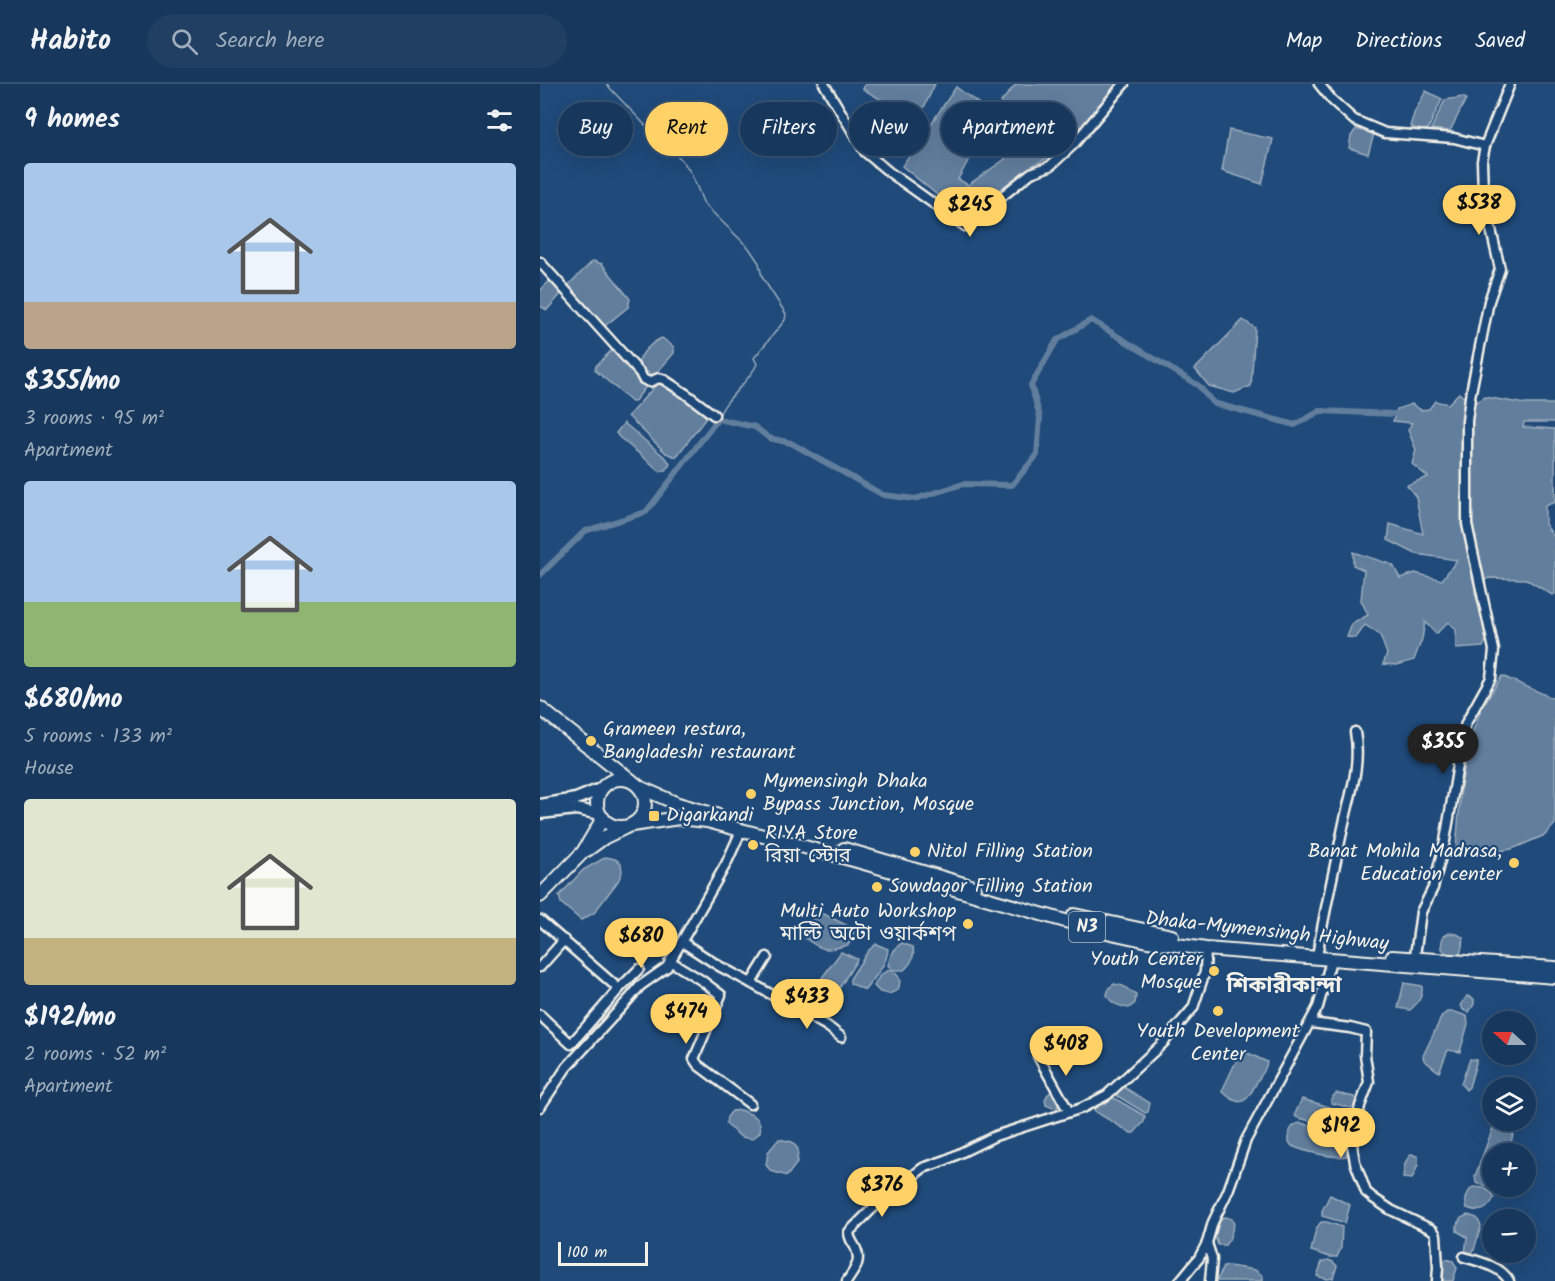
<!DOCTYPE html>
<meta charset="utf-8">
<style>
body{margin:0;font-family:Kalam,"Noto Sans Bengali",sans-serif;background:#203f62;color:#f1f3f6;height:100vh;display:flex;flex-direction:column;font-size:22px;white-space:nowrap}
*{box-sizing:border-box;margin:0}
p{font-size:20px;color:#9eacbb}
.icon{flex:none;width:33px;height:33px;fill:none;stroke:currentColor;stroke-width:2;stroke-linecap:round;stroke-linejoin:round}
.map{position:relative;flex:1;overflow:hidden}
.side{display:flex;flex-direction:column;background:#17385c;width:540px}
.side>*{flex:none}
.top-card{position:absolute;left:18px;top:18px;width:570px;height:54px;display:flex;gap:12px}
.needle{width:39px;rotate:291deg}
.tools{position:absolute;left:942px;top:927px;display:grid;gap:12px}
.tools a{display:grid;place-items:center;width:54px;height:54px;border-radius:50%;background:#17385c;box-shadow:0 6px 24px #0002,0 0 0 2px #365272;font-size:30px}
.scale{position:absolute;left:18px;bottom:15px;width:90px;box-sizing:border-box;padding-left:6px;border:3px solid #f4f1e8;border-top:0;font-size:16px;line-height:21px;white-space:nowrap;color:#f4f1e8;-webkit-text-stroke:4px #1f4a7a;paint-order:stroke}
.price{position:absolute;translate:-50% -51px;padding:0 14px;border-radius:21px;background:#ffd166;color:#111;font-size:20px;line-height:39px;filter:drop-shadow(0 2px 3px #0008)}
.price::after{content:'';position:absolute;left:50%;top:36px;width:18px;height:14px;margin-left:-9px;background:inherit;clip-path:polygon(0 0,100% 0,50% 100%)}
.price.active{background:#222;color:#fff}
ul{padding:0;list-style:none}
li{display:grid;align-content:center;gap:12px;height:318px;padding:0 24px}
li span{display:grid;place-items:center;height:186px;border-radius:6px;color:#555}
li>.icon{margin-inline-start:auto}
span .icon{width:108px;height:108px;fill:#fffc;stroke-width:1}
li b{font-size:26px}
h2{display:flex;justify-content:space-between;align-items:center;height:72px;padding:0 24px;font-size:26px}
.pill{padding:0 21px;border-radius:27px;background:#17385c;box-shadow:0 6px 24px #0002,0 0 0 2px #365272;font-size:21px;line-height:54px}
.pill.active{background:#ffd166;color:#111}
header{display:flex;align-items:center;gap:36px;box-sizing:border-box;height:84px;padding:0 30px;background:#17385c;border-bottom:2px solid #365272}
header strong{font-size:28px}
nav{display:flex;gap:33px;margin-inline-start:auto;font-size:21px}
.search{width:420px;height:54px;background:#203f62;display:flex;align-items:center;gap:15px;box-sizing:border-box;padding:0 21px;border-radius:33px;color:#9eacbb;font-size:22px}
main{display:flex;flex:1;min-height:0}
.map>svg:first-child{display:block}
.water{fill:#627e9d;stroke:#9cacbb;stroke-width:1.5}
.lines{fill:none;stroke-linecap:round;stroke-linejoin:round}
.stream{stroke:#9cacbb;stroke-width:1.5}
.canal{stroke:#627e9d;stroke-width:6}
.minor-casing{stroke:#f4f1e8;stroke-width:13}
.major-casing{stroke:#f4f1e8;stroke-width:15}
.highway-casing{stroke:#f4f1e8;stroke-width:16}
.minor{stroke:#1f4a7a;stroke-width:8}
.major{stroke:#1f4a7a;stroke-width:10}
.highway{stroke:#1f4a7a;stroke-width:12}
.poi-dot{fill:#ffd166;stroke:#1f4a7a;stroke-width:2}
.labels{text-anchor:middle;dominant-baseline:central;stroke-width:4.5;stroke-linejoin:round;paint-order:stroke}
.shield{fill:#1f4a7a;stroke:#b4bfc7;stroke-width:1.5}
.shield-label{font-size:18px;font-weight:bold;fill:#f4f1e8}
.poi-label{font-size:20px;fill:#f4f1e8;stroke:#1f4a7a;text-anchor:start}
.street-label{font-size:20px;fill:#f4f1e8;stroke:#1f4a7a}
.quarter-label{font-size:22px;font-weight:bold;fill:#f4f1e8;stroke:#1f4a7a}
</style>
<header>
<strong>Habito</strong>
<div class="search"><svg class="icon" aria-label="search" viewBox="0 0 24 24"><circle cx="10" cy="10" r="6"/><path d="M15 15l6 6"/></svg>Search here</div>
<nav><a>Map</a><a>Directions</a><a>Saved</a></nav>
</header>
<main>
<section class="side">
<h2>9 homes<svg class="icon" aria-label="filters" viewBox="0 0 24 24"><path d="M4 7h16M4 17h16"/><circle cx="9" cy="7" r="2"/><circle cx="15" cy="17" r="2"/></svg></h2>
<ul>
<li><span style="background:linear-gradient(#a9c7e8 75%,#b9a48a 0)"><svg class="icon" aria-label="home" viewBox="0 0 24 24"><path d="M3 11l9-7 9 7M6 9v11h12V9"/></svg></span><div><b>$355/mo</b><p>3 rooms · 95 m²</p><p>Apartment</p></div></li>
<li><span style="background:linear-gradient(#a9c7e8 65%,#8fb573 0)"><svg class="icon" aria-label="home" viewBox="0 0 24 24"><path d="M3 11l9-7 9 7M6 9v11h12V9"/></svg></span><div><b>$680/mo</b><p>5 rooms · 133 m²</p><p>House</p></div></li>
<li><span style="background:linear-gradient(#dfe7d0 75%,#c2b280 0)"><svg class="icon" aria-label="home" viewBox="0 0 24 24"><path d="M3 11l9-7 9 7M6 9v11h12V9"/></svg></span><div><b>$192/mo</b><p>2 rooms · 52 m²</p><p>Apartment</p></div></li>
</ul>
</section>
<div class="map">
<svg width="1015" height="1197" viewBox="0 0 1015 1197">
<rect width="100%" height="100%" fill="#1f4a7a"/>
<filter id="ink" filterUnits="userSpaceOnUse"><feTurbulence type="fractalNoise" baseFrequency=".0167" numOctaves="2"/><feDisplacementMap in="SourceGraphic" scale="12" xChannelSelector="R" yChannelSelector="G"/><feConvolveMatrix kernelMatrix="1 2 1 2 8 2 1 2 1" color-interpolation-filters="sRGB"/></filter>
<g filter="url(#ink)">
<g class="water">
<polygon points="325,0 395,0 378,36 363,29 323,5"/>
<polygon points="476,0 576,0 554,29 519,68 490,83 423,132 362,82 416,3 450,28 454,42 427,79 418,95 428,101 465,75 473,47 461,18"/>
<polygon points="886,7 902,15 888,45 881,47 870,42 875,27"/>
<polygon points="923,13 926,15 910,47 891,45 905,16"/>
<polygon points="816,45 834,50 828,70 809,64 811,52"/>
<polygon points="689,46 733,55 722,100 682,87"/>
<polygon points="53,177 62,180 90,215 88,223 66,241 62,242 28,201"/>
<polygon points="10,196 19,204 21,210 7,226 0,222 0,207"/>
<polygon points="703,236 715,244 711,302 694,309 669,302 655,285"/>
<path d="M122 254 134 263V269L114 292 99 283 98 279C101 269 112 258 122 254Z"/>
<polygon points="72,266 78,270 108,300 94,318 92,318 55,286 56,282"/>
<polygon points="121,299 164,329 166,334 136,373 126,369 88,332 117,300"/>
<polygon points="919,309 932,320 945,313 985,320 1015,320 1015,338 984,338 983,343 1015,345 1015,418 1005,422 1005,440 1015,454 1015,510 1012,511 986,495 949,494 940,498 935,504 935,510 948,552 943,563 916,565 916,546 908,538 896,550 885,538 882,555 874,576 857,581 843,580 847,570 840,551 825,541 816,554 807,553 812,540 828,531 821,516 824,486 813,481 813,468 853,481 860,494 875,489 902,496 917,476 876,470 848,456 850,440 883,450 876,413 867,401 888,393 872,380 876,366 868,346 872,339 853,337 857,325 872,320 881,326 889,325 895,317 908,320"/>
<polygon points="84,339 127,375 130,380 126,386 121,388 79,353 76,349"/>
<polygon points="962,592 1015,615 1015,740 1005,751 972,765 939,770 916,765 921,703 928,661 941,625"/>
<polygon points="66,773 75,775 81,779 82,788 78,797 54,829 41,836 21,819 19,812 43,786"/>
<path d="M278 829 284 830 314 845 313 854 308 861C287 867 283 868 265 854L274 831Z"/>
<path d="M909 849 917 850 924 854 920 871C912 874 905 870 901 863L903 852Z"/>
<path d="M362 859 373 863C375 872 371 880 364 886H352L348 881C350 872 354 864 362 859Z"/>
<path d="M336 860 348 865C347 881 334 894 325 906L310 899V895L328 867Z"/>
<polygon points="301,868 317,875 315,879 297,908 289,916 277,909 278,899"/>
<path d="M349 886C359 890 362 895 358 906L349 910 340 908 334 902 340 891Z"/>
<path d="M864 899 882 902C883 913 878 919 870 926L858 924Z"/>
<path d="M574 900 583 902 596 911 595 919 589 924C579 922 571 920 567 911L569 904Z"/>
<polygon points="927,912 934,915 934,920 929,928 923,926 921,921"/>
<polygon points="907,928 915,928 927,932 928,940 920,968 908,966 899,988 884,976 883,972 902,932"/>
<path d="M708 969 727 978C726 986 722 990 718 996 708 1015 703 1028 682 1007L699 971Z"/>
<polygon points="930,975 936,976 936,979 929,1003 926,1006 921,1000"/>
<polygon points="582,1002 610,1019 608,1028 605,1029 576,1011 576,1008"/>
<path d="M511 1008 516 1010 519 1016 518 1023 513 1024 506 1021C504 1015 506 1011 511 1008Z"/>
<polygon points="796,1009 814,1013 816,1016 815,1021 811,1024 791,1019 791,1015"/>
<polygon points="567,1012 574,1014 605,1032 604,1038 594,1049 591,1049 554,1027 556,1021"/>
<path d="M762 1015 797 1025 800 1032 798 1039C786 1044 768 1036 756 1033L755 1030Z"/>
<path d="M200 1026C212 1030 223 1034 220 1048L213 1055 201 1053 186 1040 187 1033 192 1027Z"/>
<polygon points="962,1037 971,1039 975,1044 968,1069 952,1070 952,1102 956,1103 952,1104 936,1099 935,1092 954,1041 956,1038"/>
<path d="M761 1039 807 1052 809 1064 806 1072C794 1075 763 1067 752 1062L749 1058C748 1048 751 1040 761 1039Z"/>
<polygon points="239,1055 252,1058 258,1065 257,1079 247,1092 231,1087 226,1081 228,1068"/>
<path d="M872 1070 878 1073V1081L872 1095 863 1094C864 1085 864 1076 872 1070Z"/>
<path d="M933 1103 944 1104 952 1109 954 1114C947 1127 940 1129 927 1124 924 1116 927 1108 933 1103Z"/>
<polygon points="790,1111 810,1121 805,1139 782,1132 782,1127"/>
<polygon points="928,1131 937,1134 941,1142 934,1166 930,1171 925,1170 927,1153 917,1147 917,1142 921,1134"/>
<polygon points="686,1133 692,1135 694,1140 689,1156 685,1161 678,1161 674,1149 682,1134"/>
<polygon points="781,1138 787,1138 802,1143 801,1164 797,1173 790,1173 771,1167 776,1145"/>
<polygon points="906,1175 913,1177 917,1184 913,1197 900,1197 902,1180"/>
<polygon points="788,1176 793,1178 797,1182 793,1194 787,1195 777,1192 782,1178"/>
<polygon points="689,1182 715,1186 723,1192 723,1197 677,1197 683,1183"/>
</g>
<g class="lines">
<path class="stream" d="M66 0 105 41 142 76 151 89 164 120 209 164 219 179 222 193 246 230 245 236 241 241 214 274 217 280C208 300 184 314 178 335"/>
<polyline class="canal" points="0,491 45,447 106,428 178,335 215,343 229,354 251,359 343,411 375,415 423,400 472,401 497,371 500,333 491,301 517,256 551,236 659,302 673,319 755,341 780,327 855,330"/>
<g class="minor-casing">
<g id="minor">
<polyline points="284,0 325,68 349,88 425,142 491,89 510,82 533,61 584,0"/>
<polyline points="779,0 792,16 814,36 845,49 914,54 945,62"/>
<polyline points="0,178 100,289 103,295 109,298 119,294 123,295 146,310 174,331"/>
<polyline points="0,836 79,905 99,885"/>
<polyline points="142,858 179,882 211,899 227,873"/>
<path d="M778 867C785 824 795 782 804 739 811 708 821 680 815 648"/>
<polyline points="130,877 161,896 181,911 154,975 158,981 210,1020"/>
<polyline points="874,879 881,828 893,804 905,757 918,681 918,667 926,639 951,594 954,566 927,440 927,337 930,313 949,217 960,185 943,110 942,77 945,62 970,0"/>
<polyline points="0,883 24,856"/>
<polyline points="211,899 287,942 301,953"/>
<polyline points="0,931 31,960 79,905"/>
<polyline points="771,939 810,944 826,948 825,971 829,998 820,1022 812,1061 815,1078 826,1108 833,1114 851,1126 893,1146 896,1151 898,1183 897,1197"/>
<polyline points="498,972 529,1028"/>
<polyline points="0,1023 26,984 89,915 100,902 127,883 186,780 202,745"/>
<polyline points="667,1159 672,1175 670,1197"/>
<path d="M924 1173C938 1177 962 1183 969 1197"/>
<path d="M307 1197C315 1185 323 1176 314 1161 311 1156 309 1154 309 1148L339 1118 383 1084 406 1076 455 1052 542 1024 567 1011 623 959 653 924 665 888 666 865"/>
<polyline points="640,1197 659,1174 667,1159 673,1138 688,1107 706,1056 778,923 791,876"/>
</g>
</g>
<g class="major-casing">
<g id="major">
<polyline points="0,721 36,715 63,704"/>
<polyline points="0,729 36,725 60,730"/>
</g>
</g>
<g class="highway-casing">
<g id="highway">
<polyline points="0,624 92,697"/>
<circle cx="81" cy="719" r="24"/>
<polyline points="99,703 138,720 179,732"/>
<polyline points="92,741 139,734 167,737 317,777 553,845 608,857 666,865 1015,893"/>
<polyline points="304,765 434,803"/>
<polyline points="47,766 65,753 86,743"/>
<polyline points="0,812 43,768 63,734"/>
<polyline points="534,831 632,852"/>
<polyline points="852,873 1015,884"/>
</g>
</g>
<use href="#minor" class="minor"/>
<use href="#major" class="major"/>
<use href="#highway" class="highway"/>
</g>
</g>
<g class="poi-dot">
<circle cx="51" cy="657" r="6"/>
<circle cx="211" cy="710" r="6"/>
<rect x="108" y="726" width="12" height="12" rx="3"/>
<circle cx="213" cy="761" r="6"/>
<circle cx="375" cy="768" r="6"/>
<circle cx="974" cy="779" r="6"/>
<circle cx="337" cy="803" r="6"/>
<circle cx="428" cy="840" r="6"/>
<circle cx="674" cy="887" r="6"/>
<circle cx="678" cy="927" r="6"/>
</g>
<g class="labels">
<rect class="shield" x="529" y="828" width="36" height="30" rx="4.5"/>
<g class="shield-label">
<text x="547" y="843">N3</text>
</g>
<g class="poi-label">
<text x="63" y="646">Grameen restura,<tspan x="63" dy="23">Bangladeshi restaurant</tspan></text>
<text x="223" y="698">Mymensingh Dhaka<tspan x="223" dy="23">Bypass Junction, Mosque</tspan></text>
<text x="126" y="732">Digarkandi</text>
<text x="225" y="750">RIYA Store<tspan x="225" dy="23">রিয়া স্টোর</tspan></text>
<text x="387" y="768">Nitol Filling Station</text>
<text x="962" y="768" text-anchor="end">Banat Mohila Madrasa,<tspan x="962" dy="23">Education center</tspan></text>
<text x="349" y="803">Sowdagor Filling Station</text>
<text x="416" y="828" text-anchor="end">Multi Auto Workshop<tspan x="416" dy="23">মাল্টি অটো ওয়ার্কশপ</tspan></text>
<text x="662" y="876" text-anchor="end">Youth Center<tspan x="662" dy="23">Mosque</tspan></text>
<text x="678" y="948" text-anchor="middle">Youth Development<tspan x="678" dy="23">Center</tspan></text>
</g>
<g class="street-label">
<text transform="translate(727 848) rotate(6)">Dhaka-Mymensingh Highway</text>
</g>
<g class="quarter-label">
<text x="744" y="902">শিকারীকান্দা</text>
</g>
</g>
</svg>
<div class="tools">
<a><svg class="needle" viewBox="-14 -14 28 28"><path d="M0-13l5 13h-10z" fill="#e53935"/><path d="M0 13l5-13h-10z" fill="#9eacbb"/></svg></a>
<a><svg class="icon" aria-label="layers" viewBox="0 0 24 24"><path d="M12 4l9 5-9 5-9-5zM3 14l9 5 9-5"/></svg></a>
<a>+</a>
<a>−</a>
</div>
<div class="scale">100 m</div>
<b class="price" style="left:939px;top:152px">$538</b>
<b class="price" style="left:430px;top:154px">$245</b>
<b class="price active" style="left:903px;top:691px">$355</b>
<b class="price" style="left:101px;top:885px">$680</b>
<b class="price" style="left:267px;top:946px">$433</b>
<b class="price" style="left:146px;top:961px">$474</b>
<b class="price" style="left:526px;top:993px">$408</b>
<b class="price" style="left:801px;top:1075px">$192</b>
<b class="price" style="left:342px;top:1134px">$376</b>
<div class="top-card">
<a class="pill">Buy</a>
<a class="pill active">Rent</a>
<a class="pill">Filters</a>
<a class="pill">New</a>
<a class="pill">Apartment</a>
</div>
</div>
</main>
